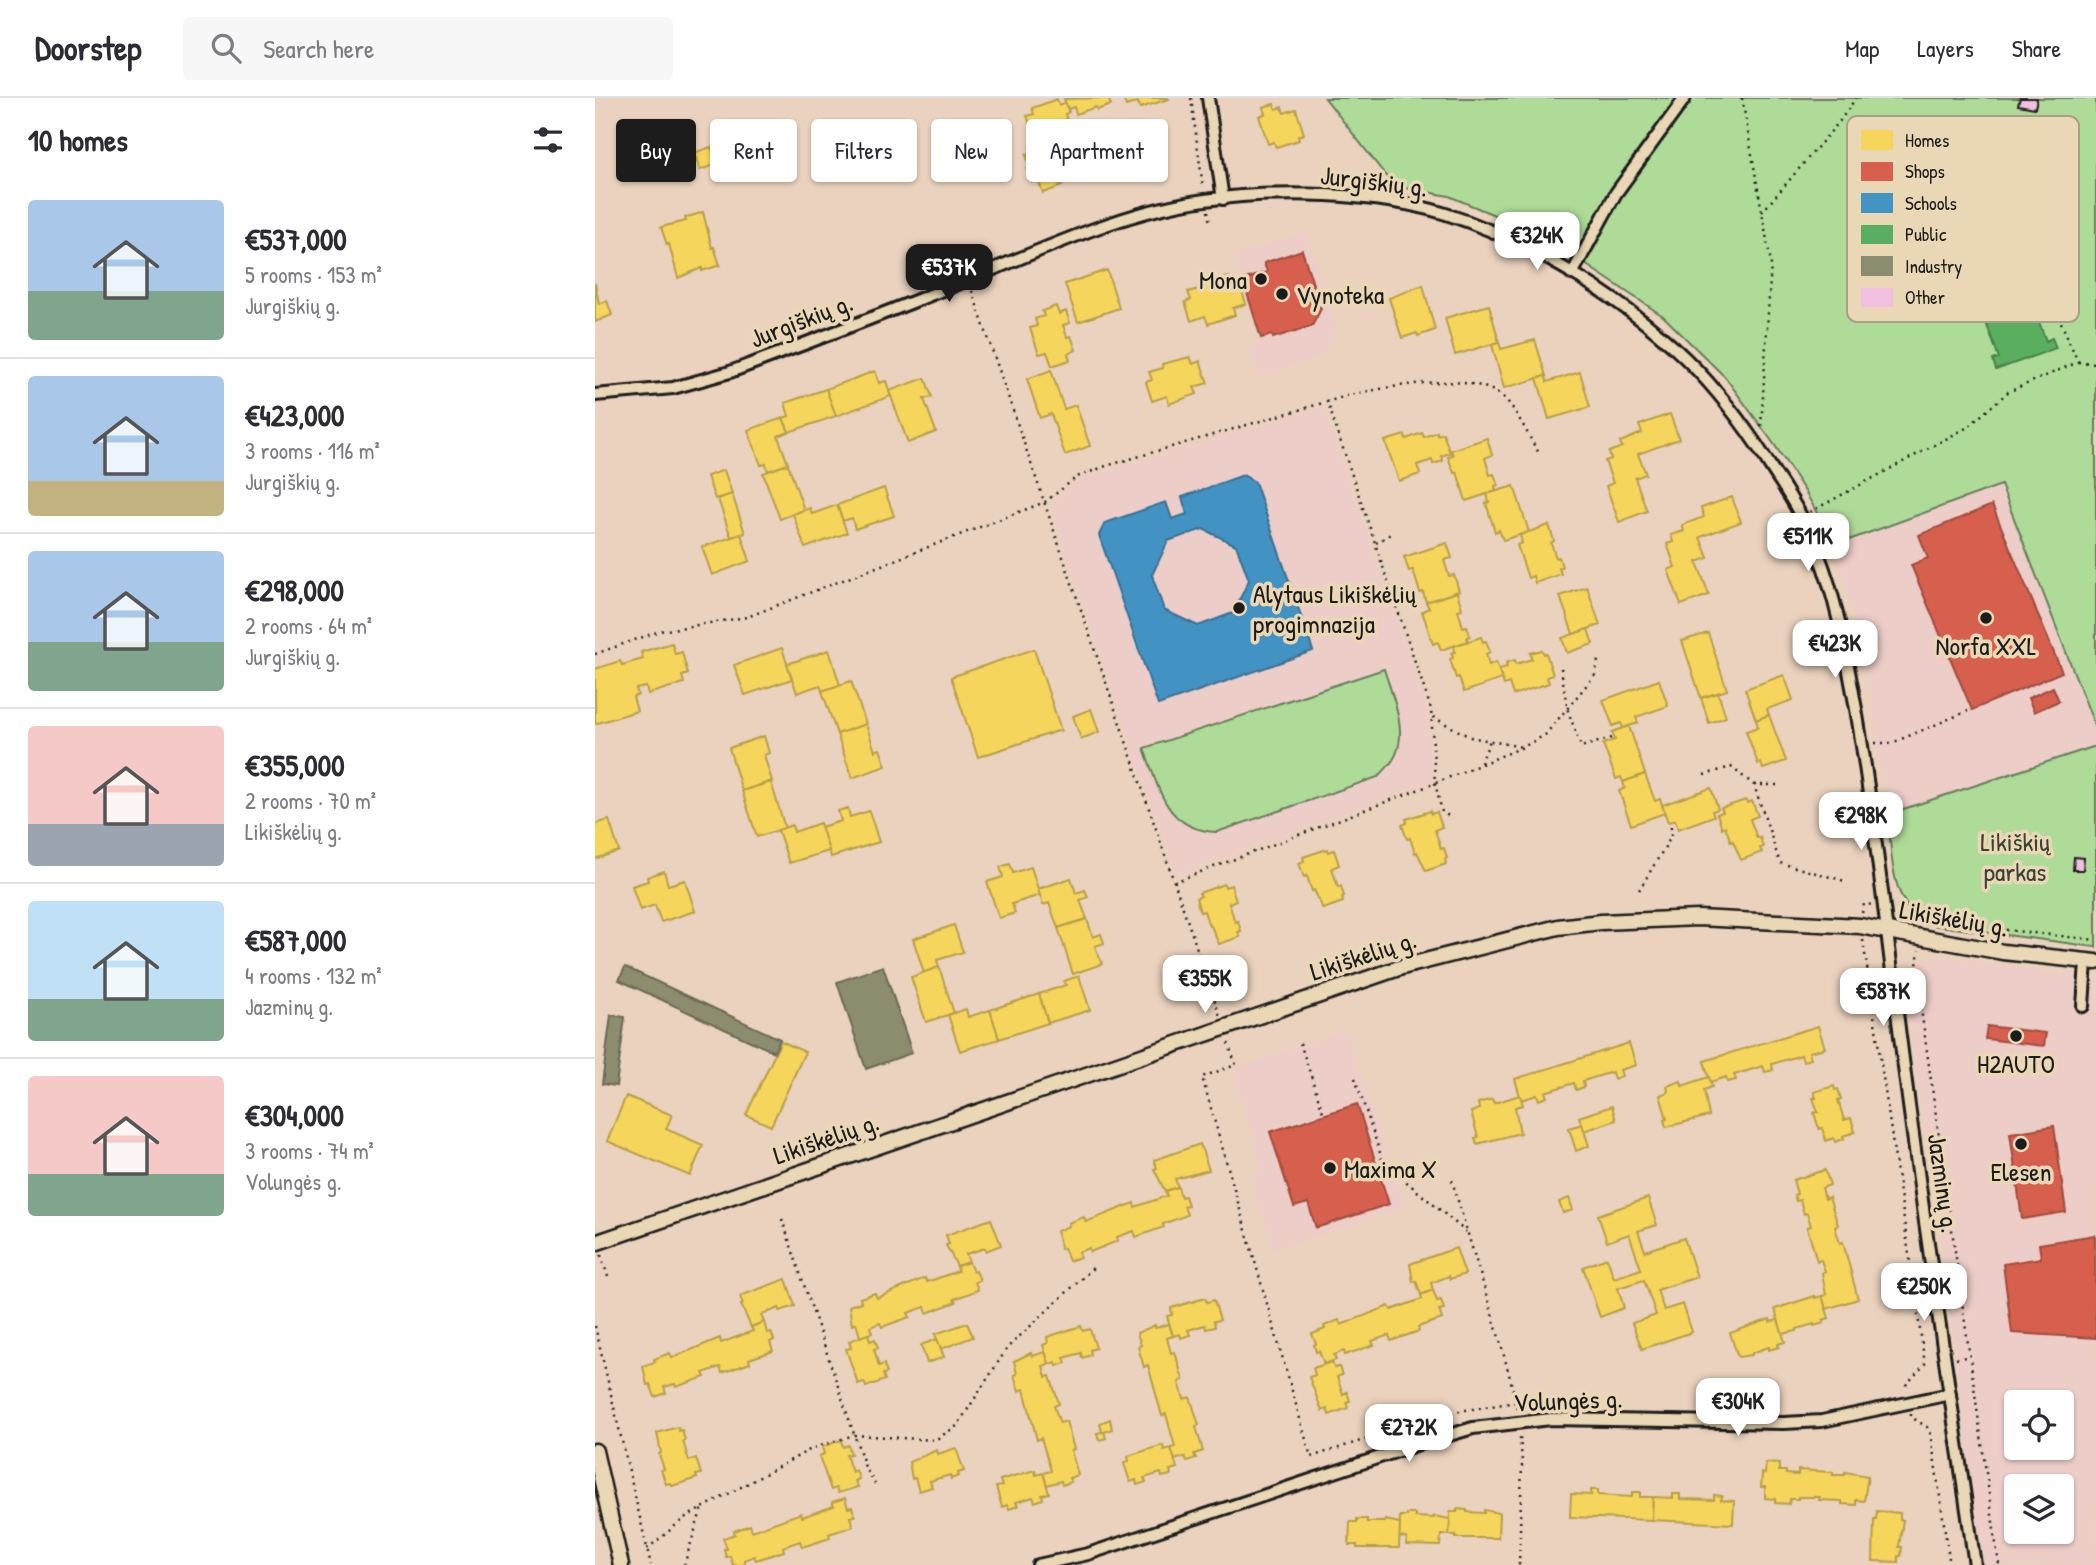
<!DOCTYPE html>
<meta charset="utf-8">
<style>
body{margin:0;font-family:"Patrick Hand",sans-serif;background:#f7f7f7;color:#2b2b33;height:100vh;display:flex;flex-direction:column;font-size:26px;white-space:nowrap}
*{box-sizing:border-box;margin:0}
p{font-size:23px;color:#7c7c81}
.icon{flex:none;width:38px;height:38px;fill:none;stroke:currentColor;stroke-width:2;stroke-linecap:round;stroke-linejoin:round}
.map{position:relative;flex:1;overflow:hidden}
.sheet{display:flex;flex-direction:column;background:#fff;width:595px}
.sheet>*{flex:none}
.guide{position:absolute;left:21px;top:21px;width:665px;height:63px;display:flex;gap:14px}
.buttons{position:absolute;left:1409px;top:1292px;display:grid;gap:14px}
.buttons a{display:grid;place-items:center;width:70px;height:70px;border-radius:7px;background:#fff;box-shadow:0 2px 5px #0004;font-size:35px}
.price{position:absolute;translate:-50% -60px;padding:0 16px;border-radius:14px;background:#fff;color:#222;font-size:23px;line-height:46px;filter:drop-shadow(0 2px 4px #0008)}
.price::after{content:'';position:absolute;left:50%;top:42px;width:21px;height:16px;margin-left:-10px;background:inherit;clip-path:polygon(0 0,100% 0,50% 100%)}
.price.on{background:#1c1c1c;color:#fff}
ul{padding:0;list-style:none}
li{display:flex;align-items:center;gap:21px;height:175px;padding:0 28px}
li+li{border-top:2px solid #e1e1e2}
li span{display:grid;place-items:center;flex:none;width:196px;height:140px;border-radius:7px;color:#555}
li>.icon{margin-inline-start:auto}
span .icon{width:84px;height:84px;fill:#fffc;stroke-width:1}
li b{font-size:30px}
h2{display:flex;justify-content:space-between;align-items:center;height:84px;padding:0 28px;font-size:30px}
.tag{padding:0 24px;border-radius:7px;background:#fff;box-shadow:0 2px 5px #0004;font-size:24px;line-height:63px}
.tag.on{background:#1c1c1c;color:#fff}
header{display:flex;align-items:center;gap:42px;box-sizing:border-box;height:98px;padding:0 35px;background:#fff;border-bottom:2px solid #e1e1e2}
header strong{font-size:33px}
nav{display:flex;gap:38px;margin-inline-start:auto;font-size:24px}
.search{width:490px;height:63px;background:#f7f7f7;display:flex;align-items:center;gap:18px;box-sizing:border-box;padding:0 24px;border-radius:7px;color:#7c7c81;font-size:26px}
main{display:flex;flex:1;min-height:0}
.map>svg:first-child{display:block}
.built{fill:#edcdc8;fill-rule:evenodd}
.green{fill:#afdb98;stroke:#667c5a;stroke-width:2}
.homes{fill:#f6d55c;stroke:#b59e49;stroke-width:2}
.shops{fill:#d6604d;stroke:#9e4c3e;stroke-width:2}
.schools{fill:#4393c3;stroke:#376f91;stroke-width:2;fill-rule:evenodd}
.public{fill:#5aae61;stroke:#47824c;stroke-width:2}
.industry{fill:#8c8c6e;stroke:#6a6a55;stroke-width:2}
.building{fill:#f1c0e1;stroke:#1c1c1c;stroke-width:2}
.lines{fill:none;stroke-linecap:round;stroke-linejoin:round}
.minor-casing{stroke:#1c1c1c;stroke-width:16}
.tertiary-casing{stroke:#1c1c1c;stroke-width:19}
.path{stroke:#1c1c1c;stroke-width:2.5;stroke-dasharray:2 5;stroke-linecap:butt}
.minor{stroke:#ead7b5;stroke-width:10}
.tertiary{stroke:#ead7b5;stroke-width:14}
.poi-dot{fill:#1c1c1c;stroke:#ead7b5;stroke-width:2.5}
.labels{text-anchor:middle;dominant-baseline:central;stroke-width:7;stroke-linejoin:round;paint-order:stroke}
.street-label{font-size:26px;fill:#1c1c1c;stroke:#ead7b5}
.poi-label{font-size:26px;fill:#1c1c1c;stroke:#ead7b5;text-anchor:start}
.park-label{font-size:26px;fill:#394235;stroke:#ead7b5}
.key{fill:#ead7b5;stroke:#ac9f87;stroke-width:2}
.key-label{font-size:19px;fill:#1c1c1c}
</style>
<header>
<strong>Doorstep</strong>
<div class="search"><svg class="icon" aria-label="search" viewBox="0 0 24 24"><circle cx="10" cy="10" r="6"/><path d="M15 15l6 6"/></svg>Search here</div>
<nav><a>Map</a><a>Layers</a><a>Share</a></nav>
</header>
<main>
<section class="sheet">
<h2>10 homes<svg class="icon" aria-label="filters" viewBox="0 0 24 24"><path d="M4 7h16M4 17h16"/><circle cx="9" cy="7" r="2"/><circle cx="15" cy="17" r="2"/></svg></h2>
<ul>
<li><span style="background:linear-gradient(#a9c7e8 65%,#7fa58c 0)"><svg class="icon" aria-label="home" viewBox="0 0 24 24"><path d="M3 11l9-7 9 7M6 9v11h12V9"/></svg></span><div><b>€537,000</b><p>5 rooms · 153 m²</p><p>Jurgiškių g.</p></div></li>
<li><span style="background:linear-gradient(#a9c7e8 75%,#c2b280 0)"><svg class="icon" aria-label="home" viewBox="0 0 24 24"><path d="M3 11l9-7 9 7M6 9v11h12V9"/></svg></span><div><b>€423,000</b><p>3 rooms · 116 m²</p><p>Jurgiškių g.</p></div></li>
<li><span style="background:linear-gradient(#a9c7e8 65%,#7fa58c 0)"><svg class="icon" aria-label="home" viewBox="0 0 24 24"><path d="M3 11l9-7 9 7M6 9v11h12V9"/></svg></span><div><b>€298,000</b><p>2 rooms · 64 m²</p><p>Jurgiškių g.</p></div></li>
<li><span style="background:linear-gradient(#f6c9c9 70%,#9aa5b1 0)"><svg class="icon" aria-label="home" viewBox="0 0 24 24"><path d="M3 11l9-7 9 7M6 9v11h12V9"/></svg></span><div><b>€355,000</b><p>2 rooms · 70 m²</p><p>Likiškėlių g.</p></div></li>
<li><span style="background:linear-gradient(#bfe0f5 70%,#7fa58c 0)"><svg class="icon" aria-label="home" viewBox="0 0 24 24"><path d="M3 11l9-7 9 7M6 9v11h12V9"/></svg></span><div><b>€587,000</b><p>4 rooms · 132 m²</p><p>Jazminų g.</p></div></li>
<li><span style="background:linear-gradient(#f6c9c9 70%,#7fa58c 0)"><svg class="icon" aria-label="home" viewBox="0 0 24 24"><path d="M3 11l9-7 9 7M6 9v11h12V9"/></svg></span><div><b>€304,000</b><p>3 rooms · 74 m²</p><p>Volungės g.</p></div></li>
</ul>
</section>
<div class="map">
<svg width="1501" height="1467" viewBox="0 0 1501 1467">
<rect width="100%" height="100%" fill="#ebd2be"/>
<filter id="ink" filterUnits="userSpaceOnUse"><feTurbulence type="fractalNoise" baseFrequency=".0143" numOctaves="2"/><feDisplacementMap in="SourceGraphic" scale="14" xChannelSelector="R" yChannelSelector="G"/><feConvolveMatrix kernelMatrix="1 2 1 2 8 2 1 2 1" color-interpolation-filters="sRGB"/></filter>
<g filter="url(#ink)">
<g class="built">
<polygon points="711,134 741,231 725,259 662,279 653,251 666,246 638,158"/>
<polygon points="727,308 834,614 837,683 581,777 454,407 487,380"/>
<polygon points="1406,387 1501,631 1501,648 1293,716 1270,563 1240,447"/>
<path d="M1340 858 1501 880V1467H1389L1310 890V882L1325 865 1331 860ZM1421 1304H1466V1349H1421ZM1421 1388H1466V1433H1421Z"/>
<polygon points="751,932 809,1109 679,1152 654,1076 668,1072 638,971"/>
</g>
<g class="green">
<polygon points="730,0 1501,0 1501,631 1406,387 1240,447 1211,395 1179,346 1130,279 1068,218 966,150 909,121 854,98 799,88"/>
<path d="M789 571C797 598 815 635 798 662 794 668 788 674 783 679L622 734C570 732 564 690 549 650Z"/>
<path d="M1501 648V849L1337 827C1294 812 1297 755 1293 716Z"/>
</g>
<g class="homes">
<polygon points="513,0 516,7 502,12 501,9 481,16 479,9 473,11 469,1"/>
<polygon points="528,0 573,0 574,1 545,10 543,4 531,8"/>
<polygon points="462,1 464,7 470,5 474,14 470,16 472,23 465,25 469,37 449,44 447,39 440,41 432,18 439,16 437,10"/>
<polygon points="679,6 681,11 687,9 689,15 701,11 709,36 703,38 704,42 681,49 679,44 673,46 664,18 670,16 668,9"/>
<polygon points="455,42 457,48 464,45 469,59 466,61 472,80 465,83 467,88 448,95 443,82 437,84 432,71 435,70 431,57 437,55 435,49"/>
<polygon points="116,49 123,66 105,72 99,55"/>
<polygon points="108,114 117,150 119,149 125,167 107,173 107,170 83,180 74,146 72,147 66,129 91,123 90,120"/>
<polygon points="512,172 524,210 483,224 470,186"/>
<polygon points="634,179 637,187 644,184 651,206 638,210 640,217 613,226 610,218 596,223 590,204 596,202 593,194 607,190 606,186"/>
<polygon points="0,185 4,206 12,203 17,217 0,224"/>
<polygon points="828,187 840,232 823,238 822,235 807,240 794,200"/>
<polygon points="894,207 904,244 860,257 850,220"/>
<polygon points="461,208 464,216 471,213 475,225 468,227 472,239 476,238 481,252 473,256 475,262 457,268 452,254 444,256 435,230 442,228 440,221 449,218 447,213"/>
<polygon points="940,242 951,278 909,290 897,247 904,244 906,251"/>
<polygon points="595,259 598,266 605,263 613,285 599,289 602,296 574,306 572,298 557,303 551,284 557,282 554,274 568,270 567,266"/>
<polygon points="456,272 469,311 481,307 495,348 470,357 456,316 445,320 432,281"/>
<polygon points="280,273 284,285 291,283 296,298 241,318 231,291"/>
<polygon points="985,274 995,309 954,321 942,280 951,278 952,284"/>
<polygon points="330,280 337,299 329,301 341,334 313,345 294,293"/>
<polygon points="231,291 241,318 194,334 188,320 194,318 190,305"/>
<polygon points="1075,316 1084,341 1043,356 1051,376 1040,380 1052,413 1024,424 1011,388 1018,385 1010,363 1016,361 1014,354 1027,349 1025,344 1047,335 1044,327"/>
<polygon points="188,320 194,334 183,338 193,366 173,373 171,366 166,367 153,332"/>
<polygon points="842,334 842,337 848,335 855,355 846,358 848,363 838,366 837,362 822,367 825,376 804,383 790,343 810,337 811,341 827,335 829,339"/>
<polygon points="892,340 897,357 890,360 895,377 899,376 903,387 900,388 901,393 871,403 862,374 859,375 853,359 858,357 856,352"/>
<polygon points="193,366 209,412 185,421 168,375"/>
<polygon points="129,372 137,396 120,401 112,378"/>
<polygon points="919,388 934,434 908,442 904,432 900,434 891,405 894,404 892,396"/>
<polygon points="289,390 299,418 260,431 257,420 248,423 242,407"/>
<polygon points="137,396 150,435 136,439 123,401"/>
<polygon points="1137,399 1146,424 1105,439 1113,460 1102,464 1114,497 1086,507 1073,472 1080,469 1072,446 1078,444 1076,437 1089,433 1087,427 1109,419 1106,410"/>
<polygon points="242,407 252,435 210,450 198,416 215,410 217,416"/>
<polygon points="954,427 959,443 956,445 961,460 964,459 967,469 964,470 966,476 940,485 938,478 933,480 922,447 927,445 925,437"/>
<polygon points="146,436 155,463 117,477 107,449"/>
<polygon points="852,445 857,460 849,462 854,478 859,477 864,493 831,504 828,494 825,495 818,472 814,473 809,459"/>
<polygon points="992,489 1005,527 978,536 965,498"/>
<polygon points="862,494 867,511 863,512 868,529 872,528 875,538 872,539 873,543 846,552 843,544 838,546 827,513 834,510 831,504"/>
<polygon points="993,531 998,546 972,555 967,540"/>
<polygon points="1113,535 1132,592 1106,600 1087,543"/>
<polygon points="886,539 888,544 891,543 895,554 891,556 894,567 901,564 907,581 869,594 864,579 861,580 855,561 858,560 856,555 860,554 859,548"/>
<polygon points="77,545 80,556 87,554 93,576 87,578 89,585 53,596 51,589 41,591 43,597 38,599 42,613 0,626 0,571 25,563 27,567 48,561 46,554"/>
<polygon points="187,550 197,581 150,597 139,567"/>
<polygon points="439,551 466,632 383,659 356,579"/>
<polygon points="234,552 245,587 227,593 225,587 202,595 192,566"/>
<polygon points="947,552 949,556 951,555 958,577 952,579 954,585 918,597 914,585 909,587 904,571 912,569 911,565 920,562 921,566 937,561 935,555"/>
<polygon points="1189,577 1198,602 1172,611 1174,617 1161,622 1150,591"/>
<polygon points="1064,582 1073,608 1041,619 1043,625 1028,630 1026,625 1018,628 1008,602"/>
<polygon points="256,583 271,626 242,636 227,593"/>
<polygon points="1123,595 1131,619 1114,625 1106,600"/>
<polygon points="496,611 504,634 486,641 478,618"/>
<polygon points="1174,617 1191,663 1168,671 1166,665 1163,666 1151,633 1163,629 1161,622"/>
<polygon points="271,626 280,653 285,651 291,668 257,680 242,636"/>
<polygon points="1034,628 1050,676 1028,684 1026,679 1021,681 1008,646 1020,642 1017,634"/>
<polygon points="169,638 174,655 169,657 177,683 147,693 134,650"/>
<polygon points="1050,676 1060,703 1065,701 1070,715 1036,727 1024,693 1030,690 1028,684"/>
<polygon points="176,684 190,730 162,739 147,693"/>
<polygon points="1116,690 1123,711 1117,713 1119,718 1083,731 1080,722 1073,724 1067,707"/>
<polygon points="1151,702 1152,705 1157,703 1163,718 1155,721 1162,740 1165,739 1168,749 1165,750 1167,754 1146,762 1138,743 1136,744 1130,728 1127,730 1122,716 1128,714 1126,710"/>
<polygon points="253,710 255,719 274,713 284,744 236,759 226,729 246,723 243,713"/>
<polygon points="835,713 836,716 842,714 847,729 840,732 846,751 849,750 852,760 850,761 851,766 831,773 822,754 820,755 815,740 812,741 807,727 812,725 811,721"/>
<polygon points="14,722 24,753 0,761 0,726"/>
<polygon points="225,725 234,753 194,765 183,732 197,727 199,734"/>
<polygon points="732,751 733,754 739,752 744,767 737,770 743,789 746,788 749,798 747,799 748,804 728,811 719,792 717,793 712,778 709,779 704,765 709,763 708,759"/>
<polygon points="415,766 418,775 436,769 445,797 417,806 420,815 404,820 392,784 408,779 405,769"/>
<polygon points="69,773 73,787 90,782 100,813 66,824 60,807 45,812 37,788 53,783 52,779"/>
<polygon points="476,780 481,795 490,792 493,799 485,802 492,821 463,830 454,805 448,807 443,791"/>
<polygon points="629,786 630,789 636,787 641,802 634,805 640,824 643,823 646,833 643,834 645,839 624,846 616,828 614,828 609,813 605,814 601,800 606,798 604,795"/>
<polygon points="492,821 498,839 506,836 509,845 500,848 507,866 478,876 463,830"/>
<polygon points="359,827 368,854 342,862 344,869 329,875 318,841"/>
<polygon points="344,869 359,915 331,924 316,879"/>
<polygon points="484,878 495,912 453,925 444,896 471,887 469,883"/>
<polygon points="444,896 453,925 404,941 395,912"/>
<polygon points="371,911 373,919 395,912 404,941 365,953 353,917"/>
<polygon points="1223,928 1230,950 1214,954 1216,961 1208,963 1206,957 1177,966 1178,972 1170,974 1168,968 1139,977 1141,982 1132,984 1131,979 1115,984 1109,963"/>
<polygon points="186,943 210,954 176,1028 151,1017"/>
<polygon points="1034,945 1041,967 1025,972 1027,978 1019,981 1017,974 988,983 989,989 981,992 979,985 950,994 952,999 944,1002 942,997 926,1002 920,981"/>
<polygon points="1114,979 1117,989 1109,992 1114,1018 1071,1029 1069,1022 1072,1021 1065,997 1073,994 1072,988 1086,983 1087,988"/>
<polygon points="1239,988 1240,992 1243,991 1246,1001 1243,1002 1249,1022 1256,1020 1260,1034 1248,1038 1249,1041 1240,1044 1239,1040 1231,1043 1227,1030 1224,1031 1219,1015 1223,1014 1218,1000 1221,1000 1219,994"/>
<polygon points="925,997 928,1007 920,1009 925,1035 882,1046 880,1040 883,1039 876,1014 884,1011 883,1005 897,1001 899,1005"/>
<polygon points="31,998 77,1017 71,1031 108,1047 95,1078 12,1043"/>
<polygon points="1017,1008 1021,1022 989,1033 984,1019"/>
<polygon points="987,1026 994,1048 981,1053 974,1030"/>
<polygon points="605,1046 614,1072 580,1081 583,1089 570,1093 559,1071 562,1070 559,1062"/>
<polygon points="1230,1072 1235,1087 1227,1090 1230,1101 1234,1099 1243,1127 1240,1129 1245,1145 1248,1144 1263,1201 1231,1211 1227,1198 1231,1197 1227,1175 1230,1173 1226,1162 1222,1163 1212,1129 1216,1128 1212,1115 1209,1116 1205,1102 1201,1103 1199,1097 1202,1096 1198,1082"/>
<polygon points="583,1089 586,1099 590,1098 593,1107 589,1108 592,1117 568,1126 569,1129 541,1139 539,1133 522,1139 523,1143 495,1154 494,1150 484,1154 485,1159 474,1163 469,1150 466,1151 462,1133 474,1128 473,1125 489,1119 491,1124 539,1105 540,1109 572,1098 570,1093"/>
<polygon points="974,1100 978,1112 968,1115 964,1104"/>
<polygon points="1053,1100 1062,1127 1043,1133 1050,1153 1089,1140 1102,1179 1062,1192 1069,1212 1088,1206 1097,1234 1047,1251 1037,1225 1061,1217 1049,1182 1023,1190 1029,1210 1005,1219 988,1169 1012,1160 1019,1180 1046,1171 1034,1136 1012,1144 1003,1117"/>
<polygon points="396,1121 406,1147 391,1153 390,1150 371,1156 374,1164 362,1168 351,1147 354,1146 351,1137"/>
<polygon points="861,1150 870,1176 855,1181 854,1178 836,1185 838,1192 826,1197 821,1183 818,1184 815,1166"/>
<polygon points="374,1164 378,1174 381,1173 385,1182 380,1184 383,1192 359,1201 361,1204 332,1215 330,1209 313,1215 315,1219 287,1229 285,1225 275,1229 277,1235 265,1239 261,1225 257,1227 254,1208 266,1204 265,1200 280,1195 282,1200 330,1180 332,1184 363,1173 362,1168"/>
<polygon points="191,1181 200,1208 185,1213 184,1210 166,1217 169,1224 156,1229 146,1207 148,1206 145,1198"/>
<polygon points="838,1192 842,1203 846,1202 849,1211 844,1212 847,1221 823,1229 824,1233 796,1243 794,1237 777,1243 779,1247 750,1257 749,1253 739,1257 741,1262 729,1266 724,1253 721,1254 719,1247 721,1246 717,1236 730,1231 729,1228 744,1222 746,1227 794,1208 796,1212 827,1201 826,1197"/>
<polygon points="1220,1198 1220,1200 1227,1198 1234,1220 1228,1222 1229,1225 1219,1228 1219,1226 1202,1231 1202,1233 1187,1236 1180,1211"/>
<polygon points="610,1200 612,1204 619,1202 625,1222 619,1223 620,1229 611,1231 610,1227 593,1232 595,1237 586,1240 585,1236 578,1238 572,1218 577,1217 576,1210"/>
<polygon points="1175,1221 1175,1224 1183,1222 1190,1244 1183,1246 1184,1249 1174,1252 1174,1249 1157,1255 1157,1257 1143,1259 1135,1235"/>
<polygon points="169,1224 172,1235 176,1234 179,1242 175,1244 178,1253 154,1261 155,1265 127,1275 125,1269 108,1275 110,1279 81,1289 80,1286 69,1289 71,1295 60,1299 55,1286 52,1287 48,1268 60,1264 59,1261 75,1255 77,1260 125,1240 126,1245 158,1233 156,1229"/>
<polygon points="372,1225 378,1239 346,1251 340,1236"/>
<polygon points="574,1226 578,1238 572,1240 576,1255 580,1254 588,1282 584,1284 589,1301 595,1299 604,1327 601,1329 608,1353 599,1356 601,1360 592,1363 590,1359 579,1362 576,1350 580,1349 571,1316 567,1318 553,1267 549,1269 543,1249 546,1247 542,1235 560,1227 560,1230"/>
<polygon points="486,1228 488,1233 495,1231 501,1250 495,1252 496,1257 487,1260 486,1255 469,1260 471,1265 462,1268 461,1264 454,1266 448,1247 453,1245 452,1239"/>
<polygon points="273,1236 275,1243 280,1241 283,1250 279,1251 284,1268 289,1266 292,1275 288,1276 290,1282 271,1289 269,1284 263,1286 251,1251 256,1250 254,1243"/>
<polygon points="342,1241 349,1259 332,1265 326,1247"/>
<polygon points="450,1254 454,1266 448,1268 451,1279 455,1278 464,1306 459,1308 465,1325 471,1323 479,1351 476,1352 483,1377 474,1380 476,1384 467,1387 466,1383 452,1387 448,1375 456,1373 446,1340 442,1342 429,1291 424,1293 419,1277 422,1276 419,1263 436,1255 437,1258"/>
<polygon points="737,1264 739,1270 744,1269 747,1277 742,1279 748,1296 752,1294 755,1303 751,1304 753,1310 734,1317 732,1311 727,1313 714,1279 720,1277 718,1270"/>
<polygon points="515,1321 517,1331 509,1334 511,1340 504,1342 502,1335 507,1334 505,1325"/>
<polygon points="83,1329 84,1333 87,1332 90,1342 88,1343 94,1363 101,1360 106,1376 101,1377 102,1380 77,1388 76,1385 71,1386 66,1372 69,1371 64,1356 66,1355 62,1335"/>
<polygon points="246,1342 248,1349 253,1347 256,1356 251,1357 257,1374 261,1372 264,1381 260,1383 263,1389 243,1395 241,1390 236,1392 224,1358 229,1356 227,1349"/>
<polygon points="568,1347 569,1352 576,1350 582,1370 575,1372 576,1377 567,1379 566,1375 549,1380 551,1384 542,1387 541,1382 535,1384 529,1365 534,1363 533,1358"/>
<polygon points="361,1350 369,1373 363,1375 364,1378 356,1381 355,1377 335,1383 337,1389 324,1393 320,1380 317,1381 314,1364 342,1352 343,1356"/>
<polygon points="1171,1365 1184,1366 1184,1373 1191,1373 1191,1376 1203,1377 1203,1372 1238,1374 1238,1377 1250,1377 1250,1374 1273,1378 1269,1403 1261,1402 1261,1407 1247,1406 1247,1403 1224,1402 1225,1399 1203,1399 1203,1401 1195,1401 1194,1406 1180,1405 1180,1401 1170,1400 1170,1389 1166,1389 1167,1375 1170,1376"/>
<polygon points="440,1372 441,1377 448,1375 454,1395 447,1397 448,1401 440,1404 438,1399 421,1404 423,1408 414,1411 412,1407 407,1409 401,1389 407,1388 405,1382"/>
<polygon points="996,1392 1003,1392 1003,1397 1037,1399 1037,1394 1045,1394 1045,1399 1058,1399 1057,1422 975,1419 976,1396 996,1397"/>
<polygon points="1078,1396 1085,1396 1085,1401 1119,1402 1119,1397 1127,1398 1126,1402 1139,1403 1138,1426 1057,1422 1058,1399 1078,1400"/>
<polygon points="250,1400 253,1410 257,1409 260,1418 255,1419 258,1428 234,1436 235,1440 207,1449 205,1443 188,1449 189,1453 161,1462 159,1458 149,1462 151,1467 138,1467 135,1458 131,1459 129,1451 132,1451 128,1440 140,1436 139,1433 155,1427 157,1433 206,1415 207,1419 239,1408 237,1404"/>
<polygon points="862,1411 872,1412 872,1414 889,1415 889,1412 904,1415 903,1440 861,1440 861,1437 854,1437 855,1414 862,1414"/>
<polygon points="1282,1413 1305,1415 1305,1422 1308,1422 1304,1449 1307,1449 1306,1458 1303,1458 1303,1464 1278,1463 1279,1421 1281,1421"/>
<polygon points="812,1416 820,1416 820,1419 839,1420 839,1418 855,1421 854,1437 846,1437 845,1448 811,1447 812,1440 804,1439 805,1418 812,1418"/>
<polygon points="762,1421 772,1421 772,1424 789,1424 790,1422 805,1425 804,1450 762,1450 762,1447 754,1447 755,1424 762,1424"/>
</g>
<g class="shops">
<polygon points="707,152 726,211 717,228 678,240 677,237 666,240 648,182 672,174 669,165"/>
<polygon points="1397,407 1467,574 1377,612 1316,467 1333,460 1324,437"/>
<polygon points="1458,589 1464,603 1439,614 1433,600"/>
<polygon points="1392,928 1451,935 1449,948 1390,941"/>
<polygon points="762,1006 794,1106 721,1130 713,1105 699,1109 675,1034"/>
<polygon points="1459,1028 1471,1114 1427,1121 1415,1035"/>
<polygon points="1500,1137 1501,1240 1417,1235 1408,1166 1446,1160 1444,1146"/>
</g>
<path class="schools" d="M648 377 660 384 718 553 563 607 504 437 510 425 571 404 577 421 592 416 587 399ZM608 431 641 447 654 482 638 515 603 528 569 512 557 477 573 443Z"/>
<polygon class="public" points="1399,156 1404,157 1411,164 1421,160 1451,243 1457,240 1461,250 1401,272 1398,262 1404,260 1383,203 1378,204 1372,189 1378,187 1374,177 1384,174 1385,164 1389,159"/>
<g class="industry">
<polygon points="288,868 317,955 271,971 242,884"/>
<polygon points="30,869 185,941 179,954 24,882"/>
<polygon points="16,917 30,919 21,988 7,986"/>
</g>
<g class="building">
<polygon points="1425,0 1442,0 1440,10 1423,7"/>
<polygon points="1479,759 1489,760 1488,772 1478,772"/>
</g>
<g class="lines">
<g class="minor-casing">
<g id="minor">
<polyline points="613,0 628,101"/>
<polyline points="977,176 1021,95 1090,0"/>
<path d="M0 297 78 290 135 274C217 243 300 212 382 178 456 148 530 113 610 102 681 92 782 94 851 116 938 144 1040 207 1103 273 1132 304 1157 338 1179 374 1196 399 1212 426 1223 455 1243 505 1251 558 1261 611 1276 698 1286 786 1297 874 1321 1072 1351 1269 1380 1467"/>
<polyline points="1488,908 1491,864"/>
<polyline points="443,1467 493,1456 824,1346 878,1330 956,1321 1189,1325 1227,1323 1355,1296"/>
</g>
</g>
<g class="tertiary-casing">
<g id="tertiary">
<polyline points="0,1145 807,869 963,829 1006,824 1103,820 1265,828 1408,854 1501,864"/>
<polyline points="0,1353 26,1467"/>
</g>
</g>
<g class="path">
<polyline points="596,0 608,89"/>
<polyline points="1147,0 1176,165 1166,330"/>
<polyline points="613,113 615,126"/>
<polyline points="1167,114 1244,24 1261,0"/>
<polyline points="365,160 368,170"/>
<polyline points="377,193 625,918"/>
<polyline points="1483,264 1501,265"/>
<polyline points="732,303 836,611 840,685 847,714 857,720"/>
<polyline points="1215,414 1373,329 1413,294 1483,264 1433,147"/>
<polyline points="1182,432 1197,424"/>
<polyline points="781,445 799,434"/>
<path d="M0 556 65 533 152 519 450 404 482 379 511 368 755 297C794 289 877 271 909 300 922 312 934 340 944 355"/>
<polyline points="966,570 972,610 986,649 1017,640"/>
<polyline points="838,619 875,639 927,649"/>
<polyline points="1280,645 1297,645 1373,613"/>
<polyline points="886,665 895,642"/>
<polyline points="1109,677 1136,669 1159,687 1185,765 1250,783"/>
<polyline points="1159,687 1183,687"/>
<polyline points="579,784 833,688 928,649 950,637 1000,577 1004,558"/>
<polyline points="1044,792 1076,739 1076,727"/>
<polyline points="1302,808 1315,809 1332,817 1412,832 1501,842"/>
<polyline points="1267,815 1269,806 1278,807"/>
<polyline points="1268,842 1330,1266 1311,1287 1312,1292"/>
<polyline points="1321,875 1404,1467"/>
<polyline points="1309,877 1321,875 1324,852"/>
<polyline points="633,945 641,967 607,979 716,1359 852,1315 921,1304 922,1314"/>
<polyline points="705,945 729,1017"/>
<polyline points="760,980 788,1064 871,1134"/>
<path d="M857 1082C878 1156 903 1229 921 1304"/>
<polyline points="187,1121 270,1369 280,1386"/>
<polyline points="6,1157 14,1182"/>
<polyline points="0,1228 56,1467"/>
<polyline points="1361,1261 1375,1258"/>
<polyline points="1316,1316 1316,1319 1332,1329 1336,1337 1355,1467"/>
<polyline points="52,1451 91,1419 218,1350 259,1337 340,1342 362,1328 413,1249 500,1168"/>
<polyline points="89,1467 107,1410"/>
<polyline points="924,1467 927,1364 925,1338"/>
</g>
<use href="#minor" class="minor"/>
<use href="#tertiary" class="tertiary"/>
</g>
</g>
<g class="poi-dot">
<circle cx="666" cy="181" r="7"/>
<circle cx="687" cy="196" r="7"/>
<circle cx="644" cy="510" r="7"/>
<circle cx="1391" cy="520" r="7"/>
<circle cx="1421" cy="938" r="7"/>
<circle cx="1426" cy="1046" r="7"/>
<circle cx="735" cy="1070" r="7"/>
</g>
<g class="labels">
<g class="street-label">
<text transform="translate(779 83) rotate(7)">Jurgiškių g.</text>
<text transform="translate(206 222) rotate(-21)">Jurgiškių g.</text>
<text transform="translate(1359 820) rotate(10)">Likiškėlių g.</text>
<text transform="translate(768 857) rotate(-18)">Likiškėlių g.</text>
<text transform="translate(231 1040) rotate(-19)">Likiškėlių g.</text>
<text transform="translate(1349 1085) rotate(82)">Jazminų g.</text>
<text transform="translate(973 1302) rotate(-2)">Volungės g.</text>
</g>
<g class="poi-label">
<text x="652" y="181" text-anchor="end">Mona</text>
<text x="701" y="196">Vynoteka</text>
<text x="658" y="495">Alytaus Likiškėlių<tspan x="658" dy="30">progimnazija</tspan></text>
<text x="1391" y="547" text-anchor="middle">Norfa XXL</text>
<text x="1421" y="965" text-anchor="middle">H2AUTO</text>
<text x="749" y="1070">Maxima X</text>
<text x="1426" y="1073" text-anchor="middle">Elesen</text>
</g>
<g class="park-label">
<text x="1420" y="743">Likiškių<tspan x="1420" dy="30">parkas</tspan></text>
</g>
</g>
<rect x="1252" y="18" width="232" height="206" rx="10" class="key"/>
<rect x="1266" y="32" width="32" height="20" fill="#f6d55c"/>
<rect x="1266" y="64" width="32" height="19" fill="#d6604d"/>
<rect x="1266" y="95" width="32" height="20" fill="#4393c3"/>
<rect x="1266" y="127" width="32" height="19" fill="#5aae61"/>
<rect x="1266" y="158" width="32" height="20" fill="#8c8c6e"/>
<rect x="1266" y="190" width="32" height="19" fill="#f1c0e1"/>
<g class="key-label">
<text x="1310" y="49">Homes</text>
<text x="1310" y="80">Shops</text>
<text x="1310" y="112">Schools</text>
<text x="1310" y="143">Public</text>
<text x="1310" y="175">Industry</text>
<text x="1310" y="206">Other</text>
</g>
</svg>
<div class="buttons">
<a><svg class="icon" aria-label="locate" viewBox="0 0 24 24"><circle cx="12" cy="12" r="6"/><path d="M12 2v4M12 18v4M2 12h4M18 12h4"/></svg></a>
<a><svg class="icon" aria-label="layers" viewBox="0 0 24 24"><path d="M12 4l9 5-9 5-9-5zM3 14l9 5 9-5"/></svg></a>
</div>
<b class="price" style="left:942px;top:174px">€324K</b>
<b class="price on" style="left:354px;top:206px">€537K</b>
<b class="price" style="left:1213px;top:475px">€511K</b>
<b class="price" style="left:1240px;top:582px">€423K</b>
<b class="price" style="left:1266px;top:754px">€298K</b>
<b class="price" style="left:610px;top:917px">€355K</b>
<b class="price" style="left:1288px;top:930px">€587K</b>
<b class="price" style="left:1329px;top:1225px">€250K</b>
<b class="price" style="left:1143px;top:1340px">€304K</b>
<b class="price" style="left:814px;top:1366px">€272K</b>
<div class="guide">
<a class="tag on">Buy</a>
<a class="tag">Rent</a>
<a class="tag">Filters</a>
<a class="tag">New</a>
<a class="tag">Apartment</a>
</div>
</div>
</main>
